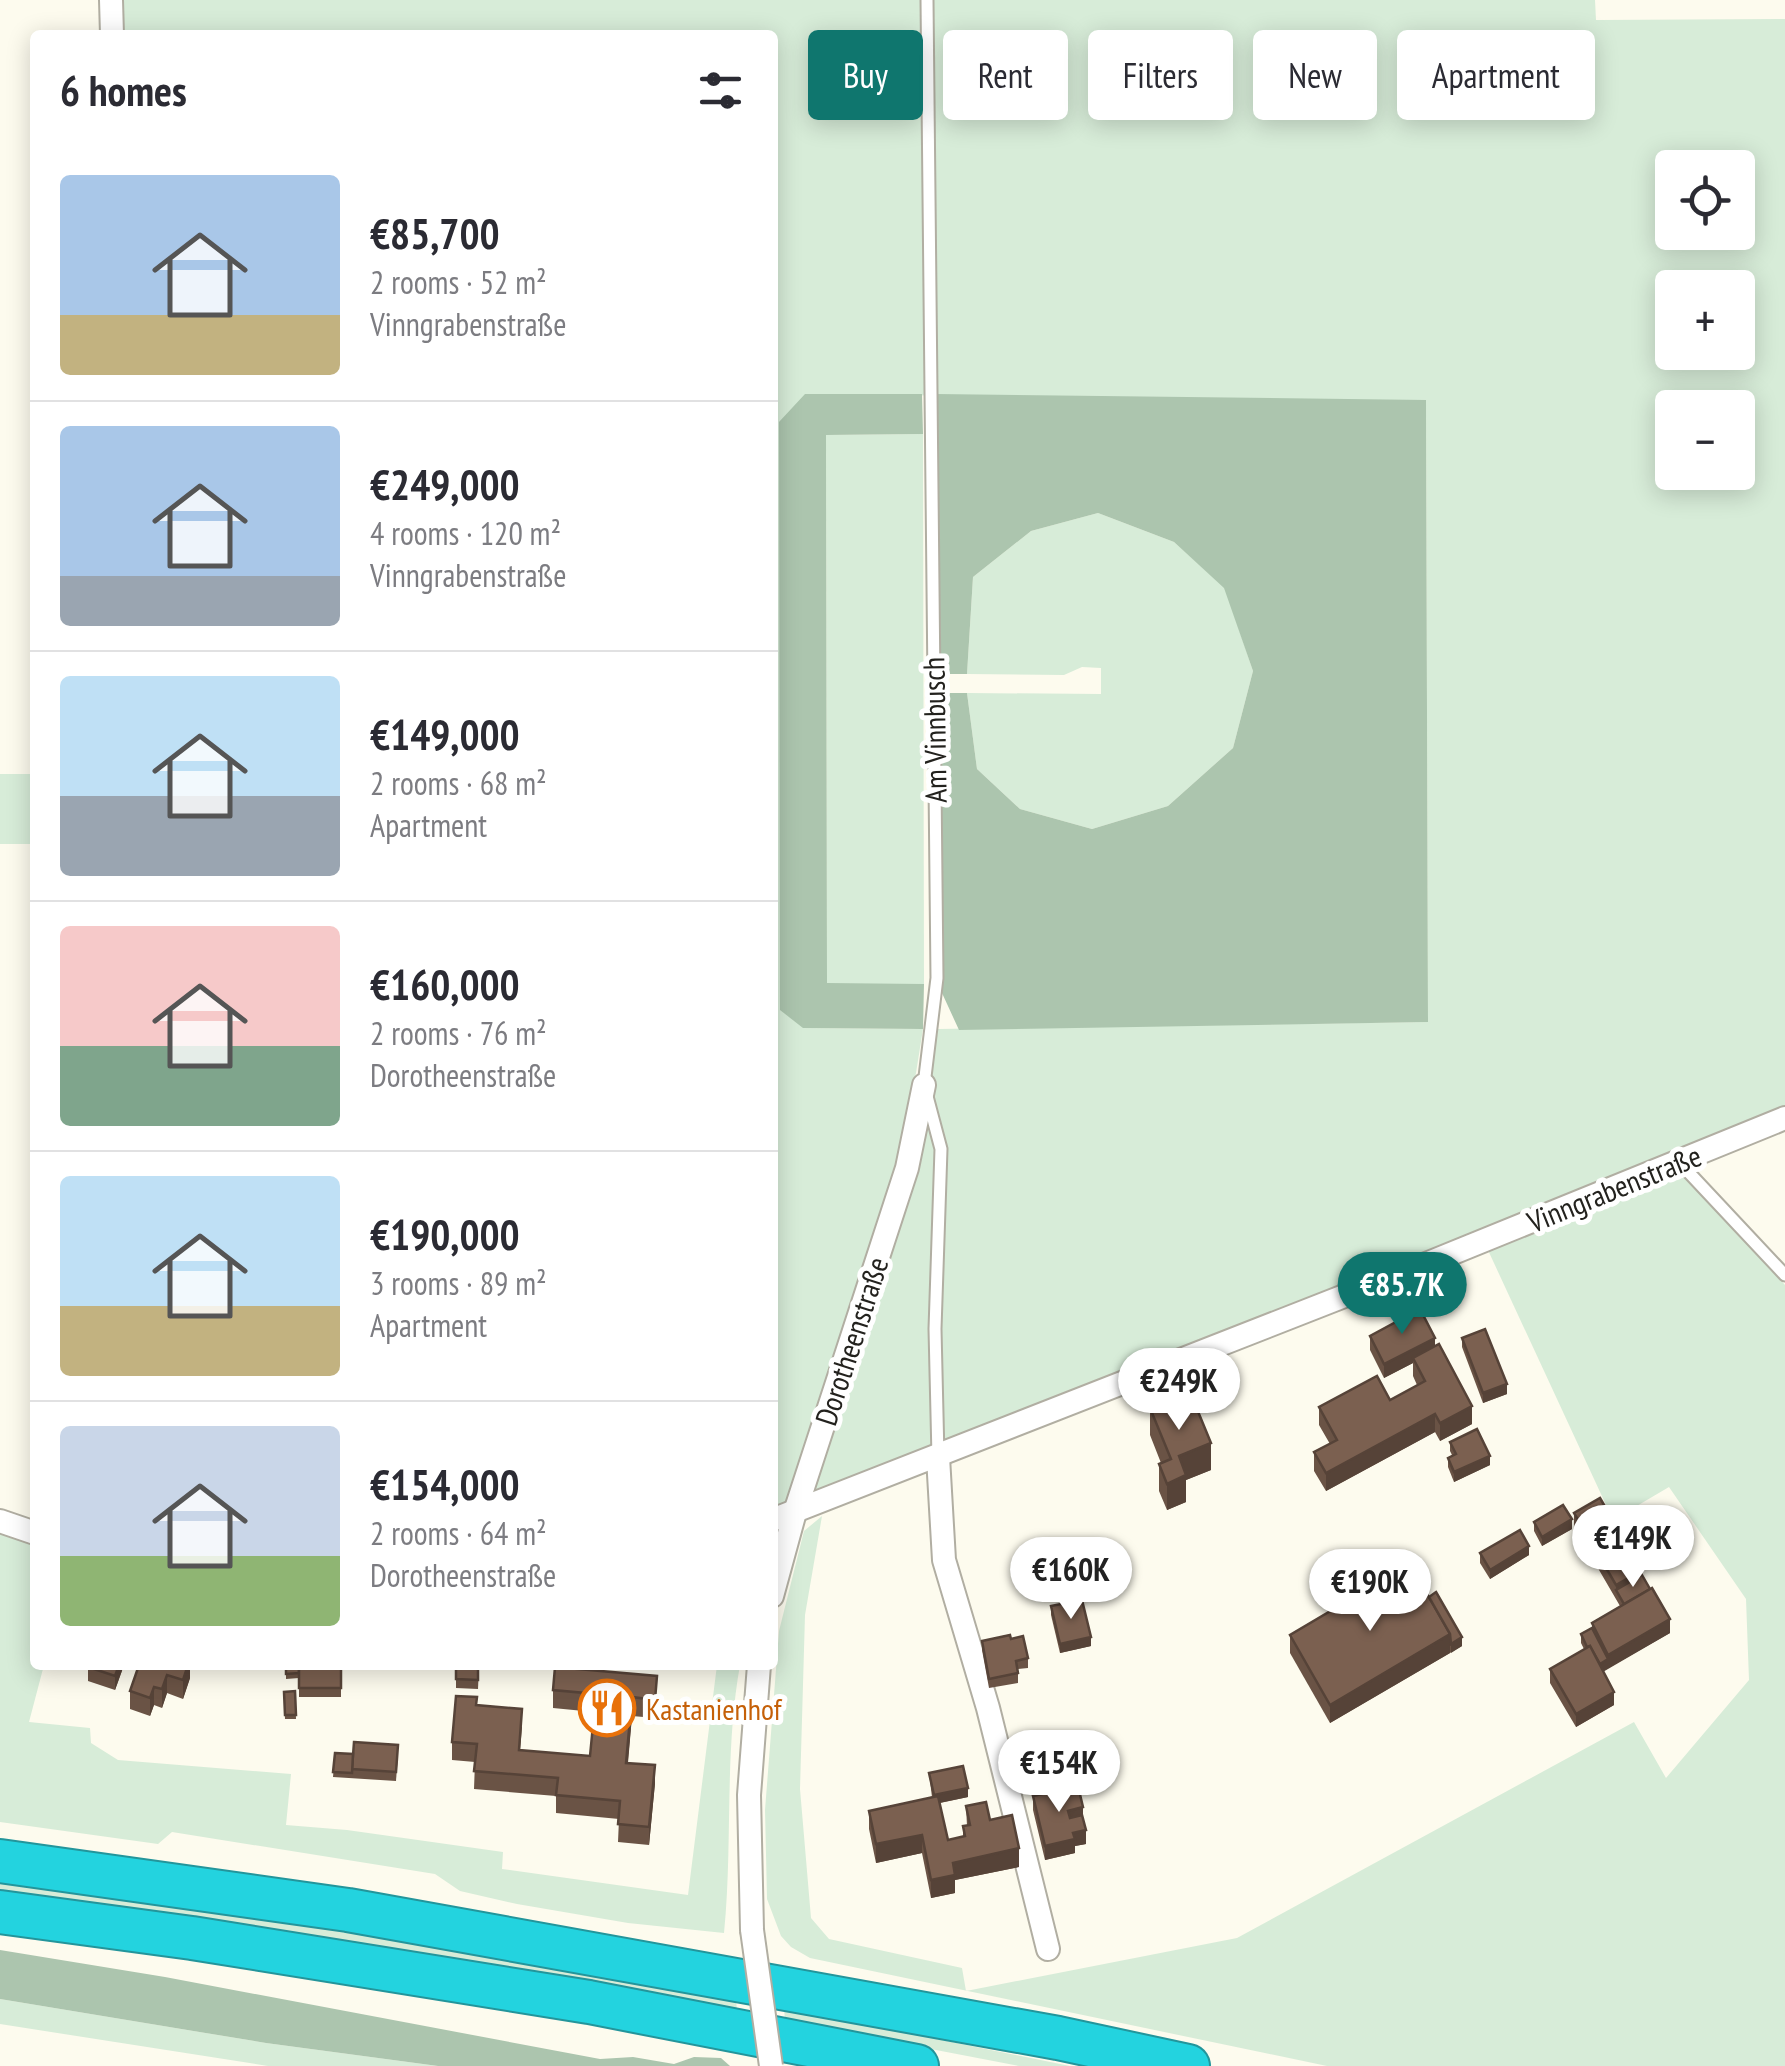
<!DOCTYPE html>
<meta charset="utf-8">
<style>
body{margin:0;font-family:"PT Sans Narrow",sans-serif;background:#f2f2f3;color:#2b2b33;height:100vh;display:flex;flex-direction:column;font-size:38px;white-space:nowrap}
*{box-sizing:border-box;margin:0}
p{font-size:32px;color:#7c7c81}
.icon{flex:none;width:55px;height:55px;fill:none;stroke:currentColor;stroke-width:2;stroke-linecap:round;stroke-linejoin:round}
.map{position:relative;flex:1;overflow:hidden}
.panel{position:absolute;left:30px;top:30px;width:748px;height:1640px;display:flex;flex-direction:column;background:#fff;border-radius:10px;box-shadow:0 5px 25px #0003}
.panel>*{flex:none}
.guide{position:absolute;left:808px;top:30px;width:828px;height:90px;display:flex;gap:20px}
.controls{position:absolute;left:1655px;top:150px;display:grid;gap:20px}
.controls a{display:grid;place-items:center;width:100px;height:100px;border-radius:10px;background:#fff;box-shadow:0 5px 25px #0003;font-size:50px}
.price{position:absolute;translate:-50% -85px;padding:0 22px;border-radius:35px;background:#fff;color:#222;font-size:32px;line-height:65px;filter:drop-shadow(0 2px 5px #0008)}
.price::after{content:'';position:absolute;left:50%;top:60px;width:30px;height:22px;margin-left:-15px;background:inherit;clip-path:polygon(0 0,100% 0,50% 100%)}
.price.selected{background:#0f766e;color:#fff}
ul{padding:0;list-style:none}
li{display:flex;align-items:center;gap:30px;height:250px;padding:0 30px}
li+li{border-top:2px solid #e1e1e2}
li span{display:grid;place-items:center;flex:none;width:280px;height:200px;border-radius:10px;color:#555}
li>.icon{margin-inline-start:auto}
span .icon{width:120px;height:120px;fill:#fffc;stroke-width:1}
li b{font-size:42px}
h2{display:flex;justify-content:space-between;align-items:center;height:120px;padding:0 30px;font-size:42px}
.pill{padding:0 35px;border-radius:10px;background:#fff;box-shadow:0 5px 25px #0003;font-size:35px;line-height:90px}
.pill.selected{background:#0f766e;color:#fff}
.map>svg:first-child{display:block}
.green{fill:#d7ecd8;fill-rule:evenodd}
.forest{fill:#acc5ae}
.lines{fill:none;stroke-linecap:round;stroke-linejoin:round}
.service-casing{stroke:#b1aea2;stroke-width:15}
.minor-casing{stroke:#b1aea2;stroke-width:26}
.motorway-casing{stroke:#23959b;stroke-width:46}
.service{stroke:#fff;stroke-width:11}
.minor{stroke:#fff;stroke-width:22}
.motorway{stroke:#23d3df;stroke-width:42}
.minor-bridge-casing{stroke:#b1aea2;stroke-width:26;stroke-linecap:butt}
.minor-bridge{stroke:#fff;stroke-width:22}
.wall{fill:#6a5345}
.shaded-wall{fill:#564338}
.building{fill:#7b6050;stroke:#564338;stroke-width:2.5}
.labels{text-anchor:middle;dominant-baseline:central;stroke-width:10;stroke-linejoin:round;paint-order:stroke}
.street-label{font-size:30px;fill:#23221e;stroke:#fff}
.food-label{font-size:30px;fill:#c56008;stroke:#fff;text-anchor:start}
</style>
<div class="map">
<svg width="1785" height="2066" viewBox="0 0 1785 2066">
<rect width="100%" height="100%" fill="#fdfbee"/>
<g class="green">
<path d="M118 0H1595L1596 20 1785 19V1109L1130 1376 809 1495 924 1117 938 1029 1428 1022 1426 401 805 394 804 1028 923 1029 901 1167 787 1503 773 1512 772 35H119ZM1672 168H1738V232H1672ZM1672 288H1738V352H1672ZM1672 408H1738V472H1672Z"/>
<polygon points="923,434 924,984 827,984 826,435"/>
<polygon points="1098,513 1174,542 1225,588 1253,671 1233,748 1168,806 1092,829 1020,809 977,769 967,693 1101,694 1101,668 1082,667 1064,675 967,674 973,577 1031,531"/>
<rect x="0" y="774" width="35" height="70"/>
<polygon points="1677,1174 1690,1181 1785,1285 1785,2066 1327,2066 810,1958 791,1947 781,1936 767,1899 765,1810 779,1631 804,1531 822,1516 805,1615 800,1789 811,1918 829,1939 962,1968 966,1991 1237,1938 1634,1722 1666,1778 1749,1680 1746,1599 1669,1487 1613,1520 1487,1248"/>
<path d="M0 1528 35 1542V1665H44L29 1722 90 1728 91 1743 118 1760 291 1774 286 1825 347 1830 503 1852 502 1869 688 1895 717 1665H740C724 1754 733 1844 724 1933L628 1923 517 1904 460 1891 435 1874 172 1832 158 1844 0 1822Z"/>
<polygon points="0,1878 319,1926 736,1999 737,2011 317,1937 0,1890"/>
<polygon points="0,1999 266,2043 438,2066 268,2066 0,2024"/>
<polygon points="784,2008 1070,2066 1019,2066 785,2021"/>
</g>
<g class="forest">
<polygon points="805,394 922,394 923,434 826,435 827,983 924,984 923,1029 803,1028 780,1010 779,422"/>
<polygon points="936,394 1426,400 1428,1022 959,1030 942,993 941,693 967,693 977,769 1020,809 1092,829 1168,806 1233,748 1253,671 1224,588 1174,542 1098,513 1031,531 973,577 967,674 941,674"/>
<polygon points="0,1950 165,1977 600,2059 633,2057 674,2064 694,2057 721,2058 730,2066 438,2066 266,2043 0,1999"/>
</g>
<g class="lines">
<g class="service-casing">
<g id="service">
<polyline points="927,0 937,978 924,1085 941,1149 935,1329 938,1457"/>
<polyline points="1679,1162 1785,1275"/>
</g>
</g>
<g class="minor-casing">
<g id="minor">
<polyline points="111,0 112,35"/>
<polyline points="938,1457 944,1560 988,1708 1048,1949"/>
<polyline points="772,1520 1421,1266 1785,1118"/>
<polyline points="0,1521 35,1533"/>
<polyline points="772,1596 795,1512 907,1168 924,1085"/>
<polyline points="752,1930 749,1795 759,1665"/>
</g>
</g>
<g class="motorway-casing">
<g id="motorway">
<polyline points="0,1861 348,1910 1058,2038 1188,2066"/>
<polyline points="0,1912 192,1938 589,2002 917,2066"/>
</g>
</g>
<use href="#service" class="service"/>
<use href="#minor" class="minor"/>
<use href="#motorway" class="motorway"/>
<g class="minor-bridge-casing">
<polyline id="minor-bridge" points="752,1930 771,2066"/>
</g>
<use href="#minor-bridge" class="minor-bridge"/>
</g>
<g class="wall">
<polygon points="1370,1336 1435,1346 1472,1424 1440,1441 1435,1432 1326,1491 1314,1471 1314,1452 1330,1444 1319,1425 1319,1407 1390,1400 1417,1385 1413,1376 1413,1363 1384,1378 1370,1350"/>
<polygon points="1462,1338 1507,1394 1483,1403 1462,1347"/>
<polygon points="1150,1408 1211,1470 1186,1480 1186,1502 1167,1510 1159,1491 1159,1464 1161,1463 1150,1435"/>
<polygon points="1450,1442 1490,1465 1454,1482 1448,1467 1448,1458 1452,1455 1450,1451"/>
<polygon points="1574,1513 1642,1575 1670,1633 1603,1671 1614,1705 1576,1727 1550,1683 1550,1669 1584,1649 1581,1643 1581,1634 1592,1628 1592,1623 1620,1606 1574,1527"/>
<polygon points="1534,1522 1572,1529 1542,1546 1534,1531"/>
<polygon points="1480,1553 1529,1555 1490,1579 1480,1563"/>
<polygon points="1429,1597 1462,1646 1330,1723 1290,1653 1290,1635"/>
<polygon points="1051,1606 1091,1646 1060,1653 1051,1615"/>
<polygon points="1011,1639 1028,1658 1028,1668 1018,1669 1018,1683 989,1688 982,1650 982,1641"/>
<polygon points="88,1665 124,1665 115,1690 88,1681"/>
<polygon points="190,1665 190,1678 183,1699 167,1693 162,1708 154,1705 150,1716 130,1709 130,1691"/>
<polygon points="286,1665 341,1665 341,1697 299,1697 299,1678 286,1679"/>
<polygon points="456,1665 479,1665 478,1689 456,1688"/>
<polygon points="553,1690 657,1694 655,1718 632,1716 628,1763 655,1783 649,1845 618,1842 619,1819 556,1813 556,1796 474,1789 475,1762 452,1760 452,1742 477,1705 522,1727 520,1750 590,1756 594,1712 553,1708"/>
<polygon points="295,1691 296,1719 285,1719 284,1692"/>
<polygon points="335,1753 398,1755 396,1781 333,1777"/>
<polygon points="929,1773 968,1797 940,1803 948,1840 963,1837 963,1826 967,1826 966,1806 990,1820 1019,1867 955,1880 955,1893 931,1898 922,1853 876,1863 869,1829 869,1811 932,1797"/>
<polygon points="1033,1796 1083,1818 1086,1844 1075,1846 1075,1853 1045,1860 1033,1810"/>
</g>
<g class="shaded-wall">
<polygon points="1435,1338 1435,1351 1413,1358 1413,1363 1384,1378 1384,1364"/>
<polygon points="1507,1384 1507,1394 1483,1403 1483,1393"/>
<polygon points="1472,1406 1472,1424 1440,1441 1440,1423"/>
<polygon points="1435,1414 1435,1432 1326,1491 1326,1473"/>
<polygon points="1211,1443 1211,1470 1186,1480 1186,1502 1167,1510 1167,1484 1179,1456"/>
<polygon points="1490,1456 1490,1465 1454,1482 1454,1472"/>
<polygon points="1572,1519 1572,1529 1542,1546 1542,1537"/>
<polygon points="1529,1546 1529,1555 1490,1579 1490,1570"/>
<polygon points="1642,1570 1642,1584 1616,1590 1616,1585"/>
<polygon points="1670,1619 1670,1633 1608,1669 1608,1655"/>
<polygon points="1450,1634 1450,1653 1330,1723 1330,1705"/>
<polygon points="1091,1637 1091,1646 1060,1653 1060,1644"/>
<polygon points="1462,1637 1462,1646 1451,1653 1451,1644"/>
<polygon points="1608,1659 1608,1669 1596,1676 1596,1666"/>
<polygon points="119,1665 124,1665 115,1690 115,1676"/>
<polygon points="188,1665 190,1665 190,1678 183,1699 183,1680"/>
<polygon points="167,1675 167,1693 162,1708 162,1689"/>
<polygon points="154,1687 154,1705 150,1716 150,1698"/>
<polygon points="1614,1692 1614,1705 1576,1727 1576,1714"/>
<polygon points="632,1697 632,1716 626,1781 626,1763"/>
<polygon points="655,1765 655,1783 649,1845 649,1827"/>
<polygon points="968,1788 968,1797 934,1804 934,1795"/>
<polygon points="1083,1807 1083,1821 1068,1825 1068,1811"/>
<polygon points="1086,1830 1086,1844 1075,1846 1075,1853 1045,1860 1045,1846 1073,1833"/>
<polygon points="922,1835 922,1853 876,1863 876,1844"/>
<polygon points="1019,1848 1019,1867 955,1880 955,1893 931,1898 931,1880 953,1863"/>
</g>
<g class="building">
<polygon points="1420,1309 1435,1338 1384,1364 1370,1336"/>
<polygon points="1485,1329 1507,1384 1483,1393 1462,1338"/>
<polygon points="1439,1344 1472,1406 1440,1423 1435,1414 1326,1473 1314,1452 1337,1440 1319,1407 1377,1376 1390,1400 1425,1381 1413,1358"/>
<polygon points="1190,1392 1211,1443 1179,1456 1186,1475 1167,1484 1159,1464 1171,1459 1150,1408"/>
<polygon points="1477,1429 1490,1456 1454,1472 1448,1458 1456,1454 1450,1442"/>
<polygon points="1600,1498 1642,1570 1616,1585 1574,1513"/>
<polygon points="1563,1505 1572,1519 1542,1537 1534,1522"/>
<polygon points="1520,1530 1529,1546 1490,1570 1480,1553"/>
<polygon points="1410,1564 1450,1634 1330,1705 1290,1635"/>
<polygon points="1642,1575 1650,1589 1624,1604 1616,1590"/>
<polygon points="1652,1588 1670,1619 1608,1655 1592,1623"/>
<polygon points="1436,1592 1462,1637 1451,1644 1450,1634 1429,1597"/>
<polygon points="1082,1600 1091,1637 1060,1644 1051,1606"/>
<polygon points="1592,1628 1608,1659 1600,1664 1590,1646 1587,1647 1581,1634"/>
<polygon points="1010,1635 1011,1639 1023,1636 1028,1658 1016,1661 1018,1673 989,1679 982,1641"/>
<polygon points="1590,1646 1614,1692 1576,1714 1550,1669"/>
<polygon points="88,1665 119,1665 115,1676 88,1667"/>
<polygon points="139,1665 188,1665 183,1680 167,1675 162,1689 154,1687 150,1698 130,1691"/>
<polygon points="286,1665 299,1665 299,1673 286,1674"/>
<rect x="299" y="1665" width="42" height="23"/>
<polygon points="456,1665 478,1665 478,1680 456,1679"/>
<polygon points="555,1667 657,1676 655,1700 632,1697 626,1763 655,1765 649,1827 618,1824 620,1801 556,1795 558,1778 474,1771 477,1744 452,1742 456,1696 477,1697 476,1705 522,1709 519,1750 590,1756 596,1694 553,1690"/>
<polygon points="295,1691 296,1715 285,1715 284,1692"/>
<polygon points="354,1742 398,1745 396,1772 352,1769"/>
<polygon points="335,1753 353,1754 352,1773 333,1772"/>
<polygon points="963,1766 968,1788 934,1795 929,1773"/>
<polygon points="1078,1786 1083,1807 1068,1811 1070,1818 1082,1815 1086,1830 1073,1833 1075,1839 1045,1846 1033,1796"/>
<polygon points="938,1796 948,1840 965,1836 963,1826 970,1825 966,1806 986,1802 990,1820 1012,1815 1019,1848 953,1863 955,1875 931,1880 922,1835 876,1844 869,1811"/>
</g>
<defs>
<g id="restaurant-ring" transform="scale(2.875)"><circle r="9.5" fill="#fff" stroke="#e8710a" stroke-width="1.5"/><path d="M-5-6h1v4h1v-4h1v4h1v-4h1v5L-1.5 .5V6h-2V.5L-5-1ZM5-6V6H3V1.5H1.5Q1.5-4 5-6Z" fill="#e8710a"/></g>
</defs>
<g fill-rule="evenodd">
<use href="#restaurant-ring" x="607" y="1708"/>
</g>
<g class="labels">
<g class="street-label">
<text transform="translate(934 730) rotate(-91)">Am Vinnbusch</text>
<text transform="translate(1614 1188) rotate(-22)">Vinngrabenstraße</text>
<text transform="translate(851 1341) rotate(-72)">Dorotheenstraße</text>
</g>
<g class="food-label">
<text x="646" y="1708">Kastanienhof</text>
</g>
</g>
</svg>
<div class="controls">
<a><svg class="icon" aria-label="locate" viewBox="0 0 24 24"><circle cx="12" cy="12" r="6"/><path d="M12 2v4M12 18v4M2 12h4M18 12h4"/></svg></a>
<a>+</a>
<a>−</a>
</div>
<b class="price selected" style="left:1402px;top:1337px">€85.7K</b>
<b class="price" style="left:1179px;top:1433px">€249K</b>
<b class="price" style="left:1633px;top:1590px">€149K</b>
<b class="price" style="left:1071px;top:1622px">€160K</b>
<b class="price" style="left:1370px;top:1634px">€190K</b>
<b class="price" style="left:1059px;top:1815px">€154K</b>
<div class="guide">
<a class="pill selected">Buy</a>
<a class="pill">Rent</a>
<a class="pill">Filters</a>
<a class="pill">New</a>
<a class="pill">Apartment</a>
</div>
<section class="panel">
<h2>6 homes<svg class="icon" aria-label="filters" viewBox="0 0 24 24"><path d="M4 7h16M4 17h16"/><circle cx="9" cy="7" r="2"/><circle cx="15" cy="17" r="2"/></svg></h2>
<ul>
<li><span style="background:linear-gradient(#a9c7e8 70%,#c2b280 0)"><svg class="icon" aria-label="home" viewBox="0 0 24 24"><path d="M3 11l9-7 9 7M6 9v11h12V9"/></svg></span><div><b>€85,700</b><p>2 rooms · 52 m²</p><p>Vinngrabenstraße</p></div></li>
<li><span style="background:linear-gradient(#a9c7e8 75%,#9aa5b1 0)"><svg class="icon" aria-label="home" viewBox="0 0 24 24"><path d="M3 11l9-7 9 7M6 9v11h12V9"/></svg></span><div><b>€249,000</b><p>4 rooms · 120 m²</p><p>Vinngrabenstraße</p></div></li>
<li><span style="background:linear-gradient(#bfe0f5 60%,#9aa5b1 0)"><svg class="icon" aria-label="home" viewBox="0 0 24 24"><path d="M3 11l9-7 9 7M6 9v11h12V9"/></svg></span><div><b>€149,000</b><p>2 rooms · 68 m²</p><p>Apartment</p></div></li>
<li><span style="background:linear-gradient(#f6c9c9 60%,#7fa58c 0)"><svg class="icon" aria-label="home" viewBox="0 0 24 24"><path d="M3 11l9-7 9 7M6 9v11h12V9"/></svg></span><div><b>€160,000</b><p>2 rooms · 76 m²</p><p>Dorotheenstraße</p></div></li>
<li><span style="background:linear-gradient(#bfe0f5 65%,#c2b280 0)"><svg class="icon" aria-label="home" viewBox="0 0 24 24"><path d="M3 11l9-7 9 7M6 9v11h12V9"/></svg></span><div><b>€190,000</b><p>3 rooms · 89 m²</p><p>Apartment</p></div></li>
<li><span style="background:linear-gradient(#c9d6e8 65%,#8fb573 0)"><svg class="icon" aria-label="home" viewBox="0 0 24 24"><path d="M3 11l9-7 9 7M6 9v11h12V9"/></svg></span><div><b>€154,000</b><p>2 rooms · 64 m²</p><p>Dorotheenstraße</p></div></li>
</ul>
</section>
</div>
